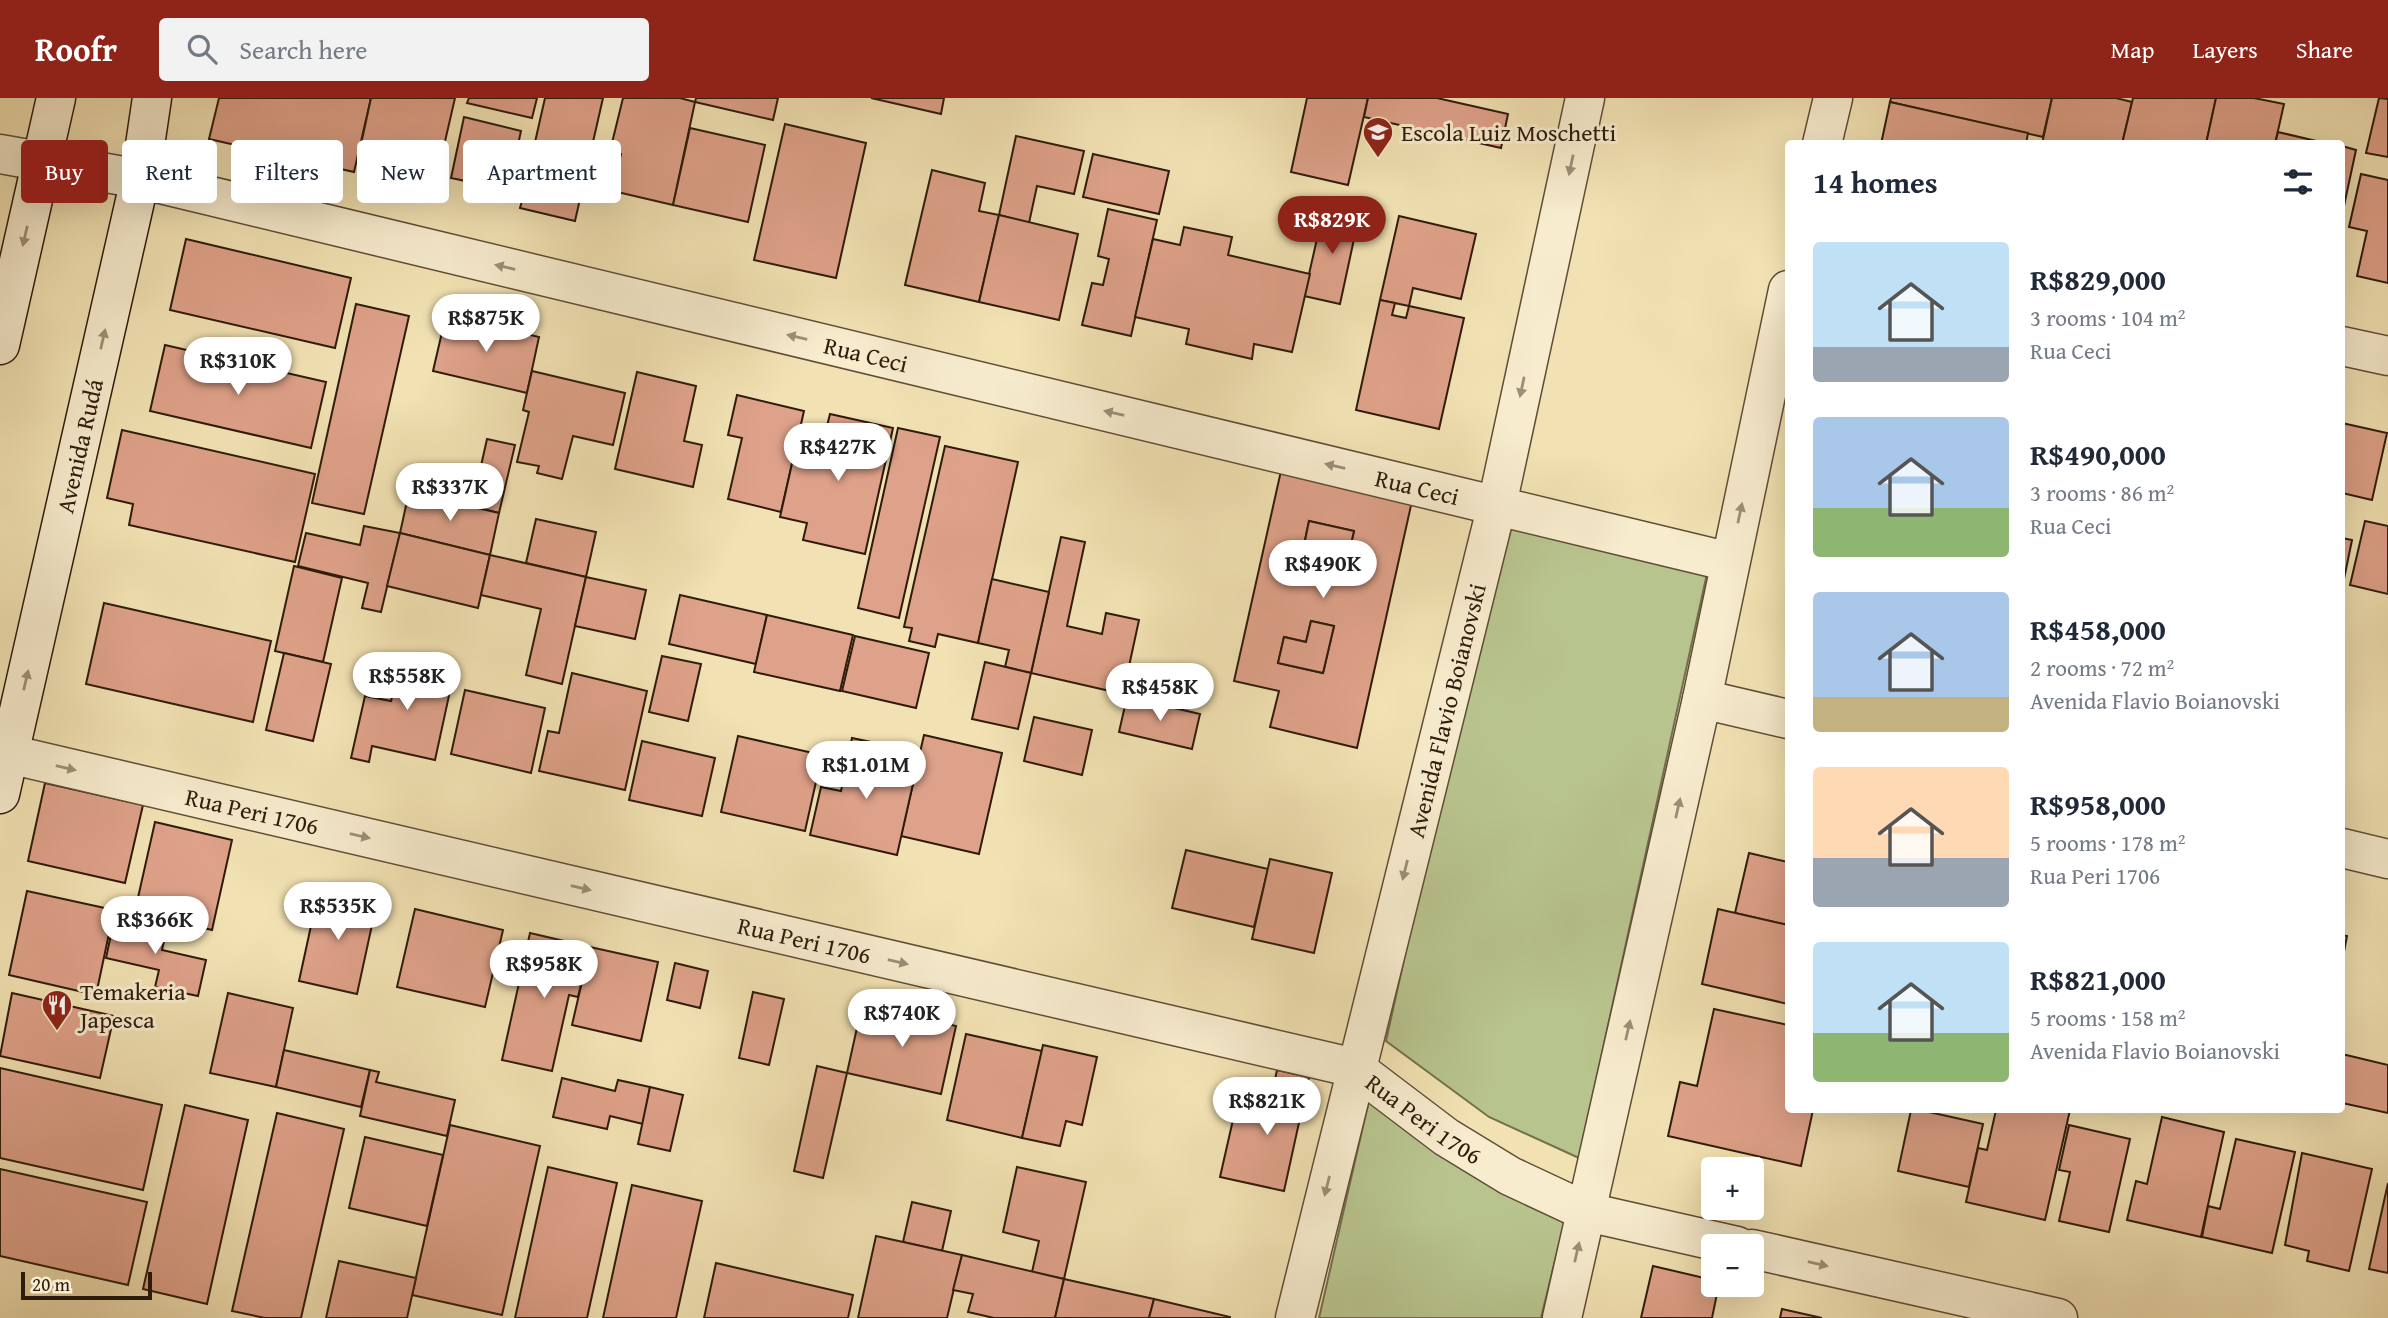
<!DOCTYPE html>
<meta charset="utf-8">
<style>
body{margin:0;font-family:"Gentium Book Plus",serif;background:#f2f2f3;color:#1f2937;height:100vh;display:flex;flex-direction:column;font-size:26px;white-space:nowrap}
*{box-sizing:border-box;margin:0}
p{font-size:23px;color:#747a83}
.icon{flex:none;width:38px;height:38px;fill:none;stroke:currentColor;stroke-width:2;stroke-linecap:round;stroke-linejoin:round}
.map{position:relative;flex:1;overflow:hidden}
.side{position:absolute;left:1785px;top:42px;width:560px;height:973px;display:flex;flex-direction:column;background:#fff;border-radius:7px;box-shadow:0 7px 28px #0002}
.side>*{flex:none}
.top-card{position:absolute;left:21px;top:42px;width:665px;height:63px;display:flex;gap:14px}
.controls{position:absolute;left:1701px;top:1059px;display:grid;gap:14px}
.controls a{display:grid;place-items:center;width:63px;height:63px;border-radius:7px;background:#fff;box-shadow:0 7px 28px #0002;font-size:35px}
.scale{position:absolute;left:21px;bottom:18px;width:131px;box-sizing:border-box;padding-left:7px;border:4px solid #2f1b0c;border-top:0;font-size:19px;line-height:24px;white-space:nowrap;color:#2f1b0c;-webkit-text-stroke:5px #f7ecce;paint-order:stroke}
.price{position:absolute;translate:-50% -60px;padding:0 16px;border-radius:24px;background:#fff;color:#222;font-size:23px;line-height:46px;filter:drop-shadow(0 2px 4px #0008)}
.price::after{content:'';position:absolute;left:50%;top:42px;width:21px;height:16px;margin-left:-10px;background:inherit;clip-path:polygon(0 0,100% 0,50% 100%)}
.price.selected{background:#8f2418;color:#fff}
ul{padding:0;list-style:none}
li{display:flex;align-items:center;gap:21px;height:175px;padding:0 28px}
li span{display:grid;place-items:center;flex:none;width:196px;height:140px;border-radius:7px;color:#555}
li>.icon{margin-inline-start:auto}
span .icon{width:84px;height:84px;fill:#fffc;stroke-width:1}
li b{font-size:30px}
h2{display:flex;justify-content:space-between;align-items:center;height:84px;padding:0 28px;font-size:30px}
.pill{padding:0 24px;border-radius:7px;background:#fff;box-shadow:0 7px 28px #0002;font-size:24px;line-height:63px}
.pill.selected{background:#8f2418;color:#fff}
header{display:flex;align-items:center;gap:42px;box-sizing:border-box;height:98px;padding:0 35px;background:#8f2418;color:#fff}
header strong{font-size:33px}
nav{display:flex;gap:38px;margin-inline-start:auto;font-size:24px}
.search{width:490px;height:63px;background:#f2f2f3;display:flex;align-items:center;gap:18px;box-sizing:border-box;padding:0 24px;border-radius:7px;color:#747a83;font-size:26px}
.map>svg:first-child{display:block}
.green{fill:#b8c48e;stroke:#74704d;stroke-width:2}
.building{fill:#dea189;stroke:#2f1b0c;stroke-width:2;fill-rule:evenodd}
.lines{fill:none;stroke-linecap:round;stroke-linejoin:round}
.minor-casing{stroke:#604d36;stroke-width:41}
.tertiary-casing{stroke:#604d36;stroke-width:41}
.secondary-casing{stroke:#2f1b0c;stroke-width:41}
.minor{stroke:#f7ecce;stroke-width:38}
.tertiary{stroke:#f7ecce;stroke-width:38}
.secondary{stroke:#f7ecce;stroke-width:38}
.oneway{fill:#9d8e77}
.labels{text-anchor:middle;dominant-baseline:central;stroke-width:6;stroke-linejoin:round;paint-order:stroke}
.poi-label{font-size:24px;fill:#2f1b0c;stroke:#f7ecce;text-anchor:start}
.street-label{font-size:24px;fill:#2f1b0c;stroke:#f7ecce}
</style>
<header>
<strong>Roofr</strong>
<div class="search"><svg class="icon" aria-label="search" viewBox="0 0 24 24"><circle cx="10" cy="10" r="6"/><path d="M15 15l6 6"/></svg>Search here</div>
<nav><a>Map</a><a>Layers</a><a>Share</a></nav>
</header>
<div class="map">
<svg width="2388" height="1220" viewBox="0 0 2388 1220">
<rect width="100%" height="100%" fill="#f2e2b3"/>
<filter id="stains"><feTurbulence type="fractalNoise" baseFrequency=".00286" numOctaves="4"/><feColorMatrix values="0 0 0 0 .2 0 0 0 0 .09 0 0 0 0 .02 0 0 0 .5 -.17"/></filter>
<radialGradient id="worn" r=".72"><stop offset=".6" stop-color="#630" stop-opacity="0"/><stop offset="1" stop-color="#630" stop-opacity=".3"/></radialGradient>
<g class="green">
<polygon points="1502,419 1708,471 1579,1060 1489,1019 1386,943"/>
<polygon points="1370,998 1568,1109 1541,1220 1319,1220"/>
</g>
<g class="building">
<polygon points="219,0 371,0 354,74 209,41"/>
<polygon points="371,0 455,0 437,78 358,60"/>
<polygon points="469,0 537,0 532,20 467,5"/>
<polygon points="545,0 603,0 575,123 520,110 525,92 511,89 520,50 533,53"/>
<polygon points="623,0 680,0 695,4 673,107 613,93 621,56 610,53"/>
<polygon points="696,0 778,0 773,22 695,4"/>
<polygon points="871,0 944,0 941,16"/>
<polygon points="1307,0 1368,0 1348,87 1291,74"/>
<polygon points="1368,0 1437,0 1508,16 1501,50 1364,19"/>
<polygon points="1891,0 2052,0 2043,39 1890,4"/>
<polygon points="2052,0 2116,0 2132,4 2122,46 2042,46"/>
<polygon points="2133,0 2216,0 2206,46 2161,46 2151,43 2150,46 2122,46"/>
<polygon points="2216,0 2254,0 2284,6 2275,46 2206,46"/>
<polygon points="2379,0 2388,1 2388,59 2366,55"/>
<polygon points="1890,4 2028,35 2026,46 1881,46"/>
<polygon points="464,19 521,33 508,92 451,80"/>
<polygon points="785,26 866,45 836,180 754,162"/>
<polygon points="690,30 765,47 748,124 673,107"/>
<polygon points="2278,34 2329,46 2275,46"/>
<polygon points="1016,38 1084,53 1074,96 1037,88 1029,125 999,117"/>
<polygon points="2342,48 2356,52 2342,117"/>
<polygon points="1093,56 1169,73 1159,116 1083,99"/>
<polygon points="932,72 985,85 979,113 999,117 979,204 905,187"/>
<polygon points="2361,76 2388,82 2388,185 2357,178 2367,133 2349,129"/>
<polygon points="1324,110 1359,118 1340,206 1304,198"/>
<polygon points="1108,111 1157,122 1131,238 1082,227 1092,185 1103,187 1109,161 1098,158"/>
<polygon points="999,117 1078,136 1059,222 979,204"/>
<polygon points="1399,118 1476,136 1461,201 1413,190 1409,208 1380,202"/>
<polygon points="1184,129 1232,139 1228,157 1310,176 1292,254 1254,246 1252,261 1186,246 1189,231 1135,219 1153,141 1180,147"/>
<polygon points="186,141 351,180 335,250 170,212"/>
<polygon points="1380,202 1395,205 1392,217 1406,220 1409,208 1464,220 1439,331 1356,312"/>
<polygon points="356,206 409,218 364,416 312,405"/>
<polygon points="446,217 539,239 527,295 433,273"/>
<polygon points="165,247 326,284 311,350 150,313"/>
<polygon points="532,273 625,295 613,347 573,338 562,381 537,375 539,368 517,364 529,314 523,312"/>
<polygon points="637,274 696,288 684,343 702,347 693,389 615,371"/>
<polygon points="737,297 804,313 781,414 728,401 742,340 728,337"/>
<polygon points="830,316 893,330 865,456 803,442 807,425 780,419 798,339 823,344"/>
<polygon points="2342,325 2387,335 2372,402 2342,395"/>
<polygon points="898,330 940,339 899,520 858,510"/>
<polygon points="122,332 315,376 295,464 129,427 133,406 107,400"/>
<polygon points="487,341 515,347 499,415 472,408"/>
<polygon points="945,348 1018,364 978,545 938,536 935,549 909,543 912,530 904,529"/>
<path d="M1283 364 1414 394 1357 650 1270 629 1279 593 1234 583ZM1309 423 1354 433 1343 480 1321 475 1325 457 1303 452ZM1311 523 1334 528 1323 575 1278 565 1284 539 1306 544Z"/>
<polygon points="409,394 499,415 490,457 400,435"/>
<polygon points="536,421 596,434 586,479 526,465"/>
<polygon points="1309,423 1354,433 1343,480 1321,475 1325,457 1303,452"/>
<polygon points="2365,423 2388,428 2388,496 2350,487"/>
<polygon points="364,428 400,435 381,514 362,510 368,485 298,468 306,435 360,447"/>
<polygon points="400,435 490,457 478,510 387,488"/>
<polygon points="1061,439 1085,444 1067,528 1102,536 1106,515 1139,522 1123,596 1031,575"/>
<polygon points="2342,440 2352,442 2343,486 2342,486"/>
<polygon points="490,457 586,479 562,586 526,577 541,511 481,497"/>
<polygon points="294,468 342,480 323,564 275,553"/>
<polygon points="586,479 646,492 635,541 575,528"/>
<polygon points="992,481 1049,494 1031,575 1005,569 1009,552 978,545"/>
<polygon points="680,497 767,517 756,566 669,546"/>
<polygon points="104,505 271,543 253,624 86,586"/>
<polygon points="767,517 853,537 840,593 754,574"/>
<polygon points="1311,523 1334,528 1323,575 1278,565 1284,539 1306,544"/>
<polygon points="855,538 929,555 916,610 842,593"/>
<polygon points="284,555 331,566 313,643 266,632"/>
<polygon points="402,557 455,570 435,662 372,648 369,664 351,660 365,598 391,603"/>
<polygon points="662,558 701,566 688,623 649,614"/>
<polygon points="985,564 1031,575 1018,631 972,621"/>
<polygon points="572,575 647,593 625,692 539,673 548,633 559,635"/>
<polygon points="465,592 545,610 531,675 451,656"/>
<polygon points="1127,599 1200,616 1192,651 1119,634"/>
<polygon points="1034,619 1092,632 1082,677 1024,663"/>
<polygon points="924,637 1002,655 979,756 901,738"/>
<polygon points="738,638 822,657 805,733 721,714"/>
<polygon points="852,640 895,649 890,672 915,677 897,757 810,737 821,689 841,693"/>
<polygon points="642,643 715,660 702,718 629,702"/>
<polygon points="45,685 143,707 125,785 28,763"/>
<polygon points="155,724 232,742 212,832 170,822 172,813 137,804"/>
<polygon points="1186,752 1268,771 1254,829 1172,810"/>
<polygon points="1749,755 1788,764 1788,827 1735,815"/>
<polygon points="1270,761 1332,775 1314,855 1252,841"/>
<polygon points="319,791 377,804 357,896 299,883"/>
<polygon points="27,793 114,812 96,897 9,877"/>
<polygon points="415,811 503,832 485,909 397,889"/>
<polygon points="1718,811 1788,827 1788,906 1702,886"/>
<polygon points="115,818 167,830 162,852 206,862 198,898 155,889 159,872 106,860"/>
<polygon points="530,835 590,849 578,899 569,897 552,973 502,962"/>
<polygon points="2342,837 2347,838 2342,864"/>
<polygon points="590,849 658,864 641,943 572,927"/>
<polygon points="675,865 708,873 700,910 667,902"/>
<polygon points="753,894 784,901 769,967 739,960"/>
<polygon points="12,895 114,918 100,980 0,958"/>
<polygon points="228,895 293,910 276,989 210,975"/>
<polygon points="862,907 956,928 941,996 847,975"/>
<polygon points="1714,911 1788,927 1788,1012 1813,1012 1801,1068 1668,1038 1680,984 1697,988"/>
<polygon points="966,936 1042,953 1022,1040 947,1022"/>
<polygon points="1043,947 1097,959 1082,1027 1066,1023 1060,1048 1022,1040"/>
<polygon points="284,952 370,972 361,1009 276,989"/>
<polygon points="2342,956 2388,967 2388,1015 2342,1005"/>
<polygon points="817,968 847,975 823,1080 794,1073"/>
<polygon points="0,970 162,1007 143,1092 0,1060"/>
<polygon points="370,972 379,974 376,984 455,1002 447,1038 360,1018"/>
<polygon points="1277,972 1309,979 1284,1093 1220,1079 1235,1013 1267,1020"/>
<polygon points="562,980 615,993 618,982 650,989 643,1026 610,1018 607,1031 553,1019"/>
<polygon points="650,989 683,997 670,1053 638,1046"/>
<polygon points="185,1007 248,1022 207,1206 143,1191"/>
<polygon points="1911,1012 1920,1012 1983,1026 1969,1089 1898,1073"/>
<polygon points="1996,1012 2070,1012 2045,1122 1966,1104 1978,1050 1987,1052"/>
<polygon points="277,1015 344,1031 301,1220 265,1220 232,1213"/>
<polygon points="2162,1019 2224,1034 2201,1139 2127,1122 2136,1083 2147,1086"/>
<polygon points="450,1027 540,1048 502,1217 412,1197"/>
<polygon points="2069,1027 2130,1041 2109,1134 2059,1123 2070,1074 2059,1072"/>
<polygon points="365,1039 443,1057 427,1128 349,1110"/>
<polygon points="2236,1041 2295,1054 2272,1155 2202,1139 2208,1108 2220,1111"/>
<polygon points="2302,1055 2372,1071 2349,1173 2307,1163 2309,1153 2285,1147"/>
<polygon points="548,1069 617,1085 587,1220 515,1220"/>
<polygon points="1017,1069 1086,1084 1064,1181 1032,1174 1039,1143 1003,1134"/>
<polygon points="0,1071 147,1104 128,1187 0,1158"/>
<polygon points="2388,1085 2388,1175 2369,1171"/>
<polygon points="632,1087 702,1103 676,1220 603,1220"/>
<polygon points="912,1104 951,1113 942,1153 903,1144"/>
<polygon points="876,1138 962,1157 947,1220 858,1220"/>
<polygon points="962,1157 1064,1181 1055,1220 994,1220 968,1214 973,1196 953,1192"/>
<polygon points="339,1163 416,1180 407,1220 326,1220"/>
<polygon points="716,1165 853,1197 848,1220 704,1220"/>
<polygon points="1653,1168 1713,1182 1713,1186 1719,1186 1712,1220 1641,1220"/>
<polygon points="1064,1181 1154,1201 1149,1220 1055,1220"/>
<polygon points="1154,1201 1230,1219 1230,1220 1149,1220"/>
<polygon points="1782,1211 1822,1220 1780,1220"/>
</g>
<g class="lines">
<g class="minor-casing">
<g id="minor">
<path id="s1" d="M0 56 140 81 1730 464"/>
<polyline points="2342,248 2388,258"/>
<polyline points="1702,601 1788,621"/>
<path id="s2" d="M0 654 1355 970 1446 1039 1510 1078 1587 1114 1737 1148"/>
<polyline points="2342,750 2388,761"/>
<polyline points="1752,1151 2058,1220"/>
</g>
</g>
<g class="tertiary-casing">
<g id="tertiary">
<polyline points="1822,46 1833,0"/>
<path id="s3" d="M1295 1220 1497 407 1585 0"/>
<polyline points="1562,1220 1702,601 1788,192"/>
</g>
</g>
<g class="secondary-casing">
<g id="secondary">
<polyline points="0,247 56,0"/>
<path id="s4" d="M0 696 140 81 152 0"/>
</g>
</g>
<use href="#minor" class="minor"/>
<use href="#tertiary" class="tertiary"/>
<use href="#secondary" class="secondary"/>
</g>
<defs><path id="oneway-solid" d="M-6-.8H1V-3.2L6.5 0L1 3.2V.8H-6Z" transform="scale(1.75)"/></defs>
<g class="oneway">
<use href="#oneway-solid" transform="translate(1571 67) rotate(102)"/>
<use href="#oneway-solid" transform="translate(25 138) rotate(103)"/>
<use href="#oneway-solid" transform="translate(505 169) rotate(-167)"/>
<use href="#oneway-solid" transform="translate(797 239) rotate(-167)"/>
<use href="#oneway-solid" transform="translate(103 241) rotate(-77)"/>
<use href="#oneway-solid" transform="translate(1522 289) rotate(102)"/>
<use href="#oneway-solid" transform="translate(1114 315) rotate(-167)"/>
<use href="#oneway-solid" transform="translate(1335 368) rotate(-167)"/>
<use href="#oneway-solid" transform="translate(1740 415) rotate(-78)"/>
<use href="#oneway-solid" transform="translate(26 582) rotate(-77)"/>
<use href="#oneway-solid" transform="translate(66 670) rotate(13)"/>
<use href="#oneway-solid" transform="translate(1678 710) rotate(-77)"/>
<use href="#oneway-solid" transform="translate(360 738) rotate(13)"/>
<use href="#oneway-solid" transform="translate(1405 772) rotate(104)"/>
<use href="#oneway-solid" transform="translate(581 790) rotate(13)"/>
<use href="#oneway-solid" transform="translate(898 864) rotate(13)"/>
<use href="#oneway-solid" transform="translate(1628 932) rotate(-77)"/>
<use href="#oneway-solid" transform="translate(1327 1088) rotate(104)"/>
<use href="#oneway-solid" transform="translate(1577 1154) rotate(-77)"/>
<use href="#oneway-solid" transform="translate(1818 1166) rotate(13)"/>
</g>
<defs>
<g id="school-pin" transform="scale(1.575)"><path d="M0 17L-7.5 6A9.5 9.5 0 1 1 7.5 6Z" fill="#8f2418" stroke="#f7ecce"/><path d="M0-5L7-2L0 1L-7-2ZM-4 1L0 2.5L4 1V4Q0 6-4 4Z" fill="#fff"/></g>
<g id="restaurant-pin" transform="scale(1.575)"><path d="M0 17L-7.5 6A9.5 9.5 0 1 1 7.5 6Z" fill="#8f2418" stroke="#f7ecce"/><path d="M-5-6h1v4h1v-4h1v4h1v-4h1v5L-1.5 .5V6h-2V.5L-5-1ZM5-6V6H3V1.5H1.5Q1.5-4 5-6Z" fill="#fff"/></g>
</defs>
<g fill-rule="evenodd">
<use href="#school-pin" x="1378" y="34"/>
<use href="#restaurant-pin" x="57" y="907"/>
</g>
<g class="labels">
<g class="poi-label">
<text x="1401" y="34">Escola Luiz Moschetti</text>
<text x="80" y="893">Temakeria<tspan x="80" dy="28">Japesca</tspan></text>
</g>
<g class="street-label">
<text stroke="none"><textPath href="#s1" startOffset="889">Rua Ceci</textPath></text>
<text stroke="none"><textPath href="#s4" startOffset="357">Avenida Rudá</textPath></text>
<text stroke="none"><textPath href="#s1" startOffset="1456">Rua Ceci</textPath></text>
<text stroke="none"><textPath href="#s3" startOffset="626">Avenida Flavio Boianovski</textPath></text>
<text stroke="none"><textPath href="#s2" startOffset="259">Rua Peri 1706</textPath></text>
<text stroke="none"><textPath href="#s2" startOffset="826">Rua Peri 1706</textPath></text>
<text stroke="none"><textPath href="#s2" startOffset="1477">Rua Peri 1706</textPath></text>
</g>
</g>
<rect width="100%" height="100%" filter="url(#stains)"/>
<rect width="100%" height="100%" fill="url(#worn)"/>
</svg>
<div class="controls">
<a>+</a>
<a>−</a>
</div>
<div class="scale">20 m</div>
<b class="price selected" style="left:1332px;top:158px">R$829K</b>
<b class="price" style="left:486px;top:256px">R$875K</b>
<b class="price" style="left:238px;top:299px">R$310K</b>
<b class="price" style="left:838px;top:385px">R$427K</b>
<b class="price" style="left:450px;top:425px">R$337K</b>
<b class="price" style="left:1323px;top:502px">R$490K</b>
<b class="price" style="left:407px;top:614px">R$558K</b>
<b class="price" style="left:1160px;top:625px">R$458K</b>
<b class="price" style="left:866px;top:703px">R$1.01M</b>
<b class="price" style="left:338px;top:844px">R$535K</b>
<b class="price" style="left:155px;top:858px">R$366K</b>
<b class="price" style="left:544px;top:902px">R$958K</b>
<b class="price" style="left:902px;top:951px">R$740K</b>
<b class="price" style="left:1267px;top:1039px">R$821K</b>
<div class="top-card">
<a class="pill selected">Buy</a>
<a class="pill">Rent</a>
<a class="pill">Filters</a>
<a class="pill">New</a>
<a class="pill">Apartment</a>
</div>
<section class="side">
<h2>14 homes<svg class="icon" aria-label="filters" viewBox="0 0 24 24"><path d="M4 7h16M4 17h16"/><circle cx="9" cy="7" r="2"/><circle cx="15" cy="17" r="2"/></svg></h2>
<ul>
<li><span style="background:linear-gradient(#bfe0f5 75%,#9aa5b1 0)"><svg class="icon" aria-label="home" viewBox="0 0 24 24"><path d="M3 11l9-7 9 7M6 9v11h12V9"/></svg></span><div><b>R$829,000</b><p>3 rooms · 104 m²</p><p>Rua Ceci</p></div></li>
<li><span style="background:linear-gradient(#a9c7e8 65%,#8fb573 0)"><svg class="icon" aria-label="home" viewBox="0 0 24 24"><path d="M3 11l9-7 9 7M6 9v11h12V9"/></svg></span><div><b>R$490,000</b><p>3 rooms · 86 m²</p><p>Rua Ceci</p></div></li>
<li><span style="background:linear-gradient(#a9c7e8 75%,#c2b280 0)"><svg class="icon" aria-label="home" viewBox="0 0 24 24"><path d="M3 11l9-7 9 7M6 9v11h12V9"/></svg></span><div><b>R$458,000</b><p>2 rooms · 72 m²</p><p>Avenida Flavio Boianovski</p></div></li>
<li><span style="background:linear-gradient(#ffd9b3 65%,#9aa5b1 0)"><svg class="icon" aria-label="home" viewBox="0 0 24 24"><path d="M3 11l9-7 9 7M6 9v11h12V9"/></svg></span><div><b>R$958,000</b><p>5 rooms · 178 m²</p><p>Rua Peri 1706</p></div></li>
<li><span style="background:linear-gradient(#bfe0f5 65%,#8fb573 0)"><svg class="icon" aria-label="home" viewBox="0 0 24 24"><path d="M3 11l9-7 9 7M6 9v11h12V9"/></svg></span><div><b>R$821,000</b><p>5 rooms · 158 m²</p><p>Avenida Flavio Boianovski</p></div></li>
</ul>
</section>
</div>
